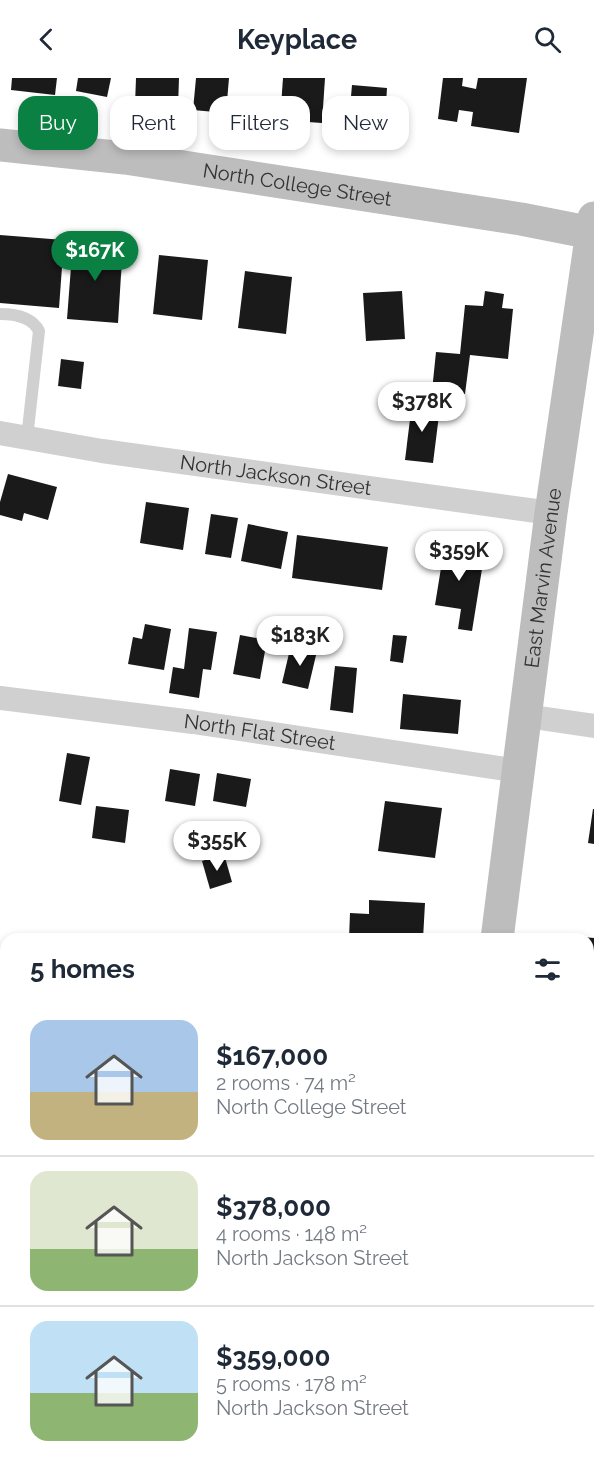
<!DOCTYPE html>
<meta charset="utf-8">
<style>
body{margin:0;font-family:Raleway,sans-serif;background:#f2f2f3;color:#1f2937;height:100vh;display:flex;flex-direction:column;font-size:22px;white-space:nowrap}
*{box-sizing:border-box;margin:0}
p{font-size:20px;color:#747a83}
.icon{flex:none;width:33px;height:33px;fill:none;stroke:currentColor;stroke-width:2;stroke-linecap:round;stroke-linejoin:round}
.map{position:relative;flex:1;overflow:hidden}
.panel{position:absolute;left:0px;top:855px;width:594px;height:536px;display:flex;flex-direction:column;background:#fff;border-radius:18px 18px 0 0;box-shadow:0 3px 9px #0003}
.panel>*{flex:none}
.top-card{position:absolute;left:18px;top:18px;width:558px;height:54px;display:flex;gap:12px}
.price{position:absolute;translate:-50% -51px;padding:0 14px;border-radius:21px;background:#fff;color:#222;font-size:20px;line-height:39px;filter:drop-shadow(0 2px 3px #0008)}
.price::after{content:'';position:absolute;left:50%;top:36px;width:18px;height:14px;margin-left:-9px;background:inherit;clip-path:polygon(0 0,100% 0,50% 100%)}
.price.on{background:#0b8043;color:#fff}
ul{padding:0;list-style:none}
li{display:flex;align-items:center;gap:18px;height:150px;padding:0 30px}
li+li{border-top:2px solid #e0e1e3}
li span{display:grid;place-items:center;flex:none;width:168px;height:120px;border-radius:18px;color:#555}
li>.icon{margin-inline-start:auto}
span .icon{width:72px;height:72px;fill:#fffc;stroke-width:1}
li b{font-size:26px}
h2{display:flex;justify-content:space-between;align-items:center;height:72px;padding:0 30px;font-size:26px}
.tag{padding:0 21px;border-radius:18px;background:#fff;box-shadow:0 3px 9px #0003;font-size:21px;line-height:54px}
.tag.on{background:#0b8043;color:#fff}
header{display:flex;justify-content:space-between;align-items:center;height:78px;padding:0 30px;background:#fff;font-size:27px;font-weight:700}
.map>svg:first-child{display:block}
.building{fill:#1a1a1a}
.lines{fill:none;stroke-linecap:round;stroke-linejoin:round}
.lane{stroke:#d0d0d0;stroke-width:12}
.street{stroke:#d0d0d0;stroke-width:24}
.secondary{stroke:#bdbdbd;stroke-width:33}
.labels{text-anchor:middle;dominant-baseline:central;stroke-width:6;stroke-linejoin:round;paint-order:stroke}
.street-label{font-size:20px;fill:#333;stroke:#fff}
</style>
<header><svg class="icon" aria-label="back" viewBox="0 0 24 24"><path d="M15 5l-7 7 7 7"/></svg>Keyplace<svg class="icon" aria-label="search" viewBox="0 0 24 24"><circle cx="10" cy="10" r="6"/><path d="M15 15l6 6"/></svg></header>
<div class="map">
<svg width="594" height="1390" viewBox="0 0 594 1390">
<rect width="100%" height="100%" fill="#fff"/>
<g class="building">
<polygon points="12,0 57,0 55,17 11,12"/>
<polygon points="78,0 111,0 107,19 76,13"/>
<polygon points="136,0 179,0 178,30 135,27"/>
<polygon points="196,0 229,0 226,35 193,32"/>
<polygon points="283,0 325,0 322,45 280,42"/>
<polygon points="443,0 463,0 462,8 476,11 478,0 527,0 519,55 471,48 473,34 459,32 457,44 438,41"/>
<polygon points="352,7 387,10 384,56 348,53"/>
<polygon points="0,157 64,162 59,230 0,225"/>
<polygon points="73,163 123,166 118,245 67,241"/>
<polygon points="159,177 208,182 202,242 153,236"/>
<polygon points="245,193 292,199 286,256 238,250"/>
<polygon points="402,213 405,261 366,263 363,215"/>
<polygon points="485,213 504,216 502,230 513,231 508,281 470,277 465,316 432,313 436,274 460,276 465,227 483,228"/>
<polygon points="61,281 84,284 81,311 58,308"/>
<polygon points="412,325 440,329 433,385 405,382"/>
<polygon points="8,396 57,409 48,442 24,435 22,443 0,437 0,424"/>
<polygon points="146,424 189,430 183,472 140,465"/>
<polygon points="211,436 238,440 231,480 205,476"/>
<polygon points="248,446 288,454 281,491 241,483"/>
<polygon points="297,457 388,469 382,512 292,500"/>
<polygon points="446,459 471,464 467,489 482,491 472,553 458,551 461,531 435,527"/>
<polygon points="145,546 171,551 164,592 128,586 133,559 142,561"/>
<polygon points="189,550 217,554 211,592 203,591 199,620 169,615 173,589 184,591"/>
<polygon points="240,557 267,562 260,601 233,596"/>
<polygon points="393,557 407,558 403,585 390,583"/>
<polygon points="291,567 317,573 308,611 282,605"/>
<polygon points="335,588 357,590 353,635 330,632"/>
<polygon points="403,616 461,622 458,656 400,651"/>
<polygon points="67,675 90,679 81,727 59,723"/>
<polygon points="170,691 200,696 195,728 165,723"/>
<polygon points="217,695 251,701 246,729 213,723"/>
<polygon points="385,723 442,730 435,780 378,773"/>
<polygon points="96,728 129,732 125,765 92,760"/>
<polygon points="593,731 594,731 594,766 588,765"/>
<polygon points="224,776 232,804 210,811 202,783"/>
<polygon points="369,822 425,825 423,861 349,861 350,835 369,836"/>
<polygon points="582,859 594,860 594,917 588,916 588,861 582,861"/>
<polygon points="588,939 594,940 594,979 588,978"/>
<rect x="0" y="1103" width="6" height="81"/>
<rect x="292" y="1384" width="46" height="6"/>
<polygon points="496,1384 571,1384 570,1390 495,1390"/>
</g>
<g class="lines">
<path class="lane" d="M0 236C15 236 32 239 39 253L27 360"/>
<g class="street">
<path id="s1" d="M0 355 102 373 551 435"/>
<path id="s2" d="M0 620 193 644 519 693"/>
<polyline points="526,638 594,648"/>
<polyline points="0,903 6,903"/>
<polyline points="0,1231 6,1232"/>
<polyline points="588,1323 594,1323"/>
</g>
<g class="secondary">
<path id="s3" d="M0 67 125 80 521 141 592 155"/>
<path id="s4" d="M497 861 551 435 594 140"/>
<polyline points="425,1390 426,1384"/>
</g>
</g>
<g class="labels">
<g class="street-label">
<text stroke="none"><textPath href="#s3" startOffset="300">North College Street</textPath></text>
<text stroke="none"><textPath href="#s1" startOffset="279">North Jackson Street</textPath></text>
<text stroke="none"><textPath href="#s4" startOffset="364">East Marvin Avenue</textPath></text>
<text stroke="none"><textPath href="#s2" startOffset="262">North Flat Street</textPath></text>
</g>
</g>
</svg>
<b class="price on" style="left:95px;top:204px">$167K</b>
<b class="price" style="left:422px;top:355px">$378K</b>
<b class="price" style="left:459px;top:504px">$359K</b>
<b class="price" style="left:300px;top:589px">$183K</b>
<b class="price" style="left:217px;top:794px">$355K</b>
<div class="top-card">
<a class="tag on">Buy</a>
<a class="tag">Rent</a>
<a class="tag">Filters</a>
<a class="tag">New</a>
</div>
<section class="panel">
<h2>5 homes<svg class="icon" aria-label="filters" viewBox="0 0 24 24"><path d="M4 7h16M4 17h16"/><circle cx="9" cy="7" r="2"/><circle cx="15" cy="17" r="2"/></svg></h2>
<ul>
<li><span style="background:linear-gradient(#a9c7e8 60%,#c2b280 0)"><svg class="icon" aria-label="home" viewBox="0 0 24 24"><path d="M3 11l9-7 9 7M6 9v11h12V9"/></svg></span><div><b>$167,000</b><p>2 rooms · 74 m²</p><p>North College Street</p></div></li>
<li><span style="background:linear-gradient(#dfe7d0 65%,#8fb573 0)"><svg class="icon" aria-label="home" viewBox="0 0 24 24"><path d="M3 11l9-7 9 7M6 9v11h12V9"/></svg></span><div><b>$378,000</b><p>4 rooms · 148 m²</p><p>North Jackson Street</p></div></li>
<li><span style="background:linear-gradient(#bfe0f5 60%,#8fb573 0)"><svg class="icon" aria-label="home" viewBox="0 0 24 24"><path d="M3 11l9-7 9 7M6 9v11h12V9"/></svg></span><div><b>$359,000</b><p>5 rooms · 178 m²</p><p>North Jackson Street</p></div></li>
</ul>
</section>
</div>
